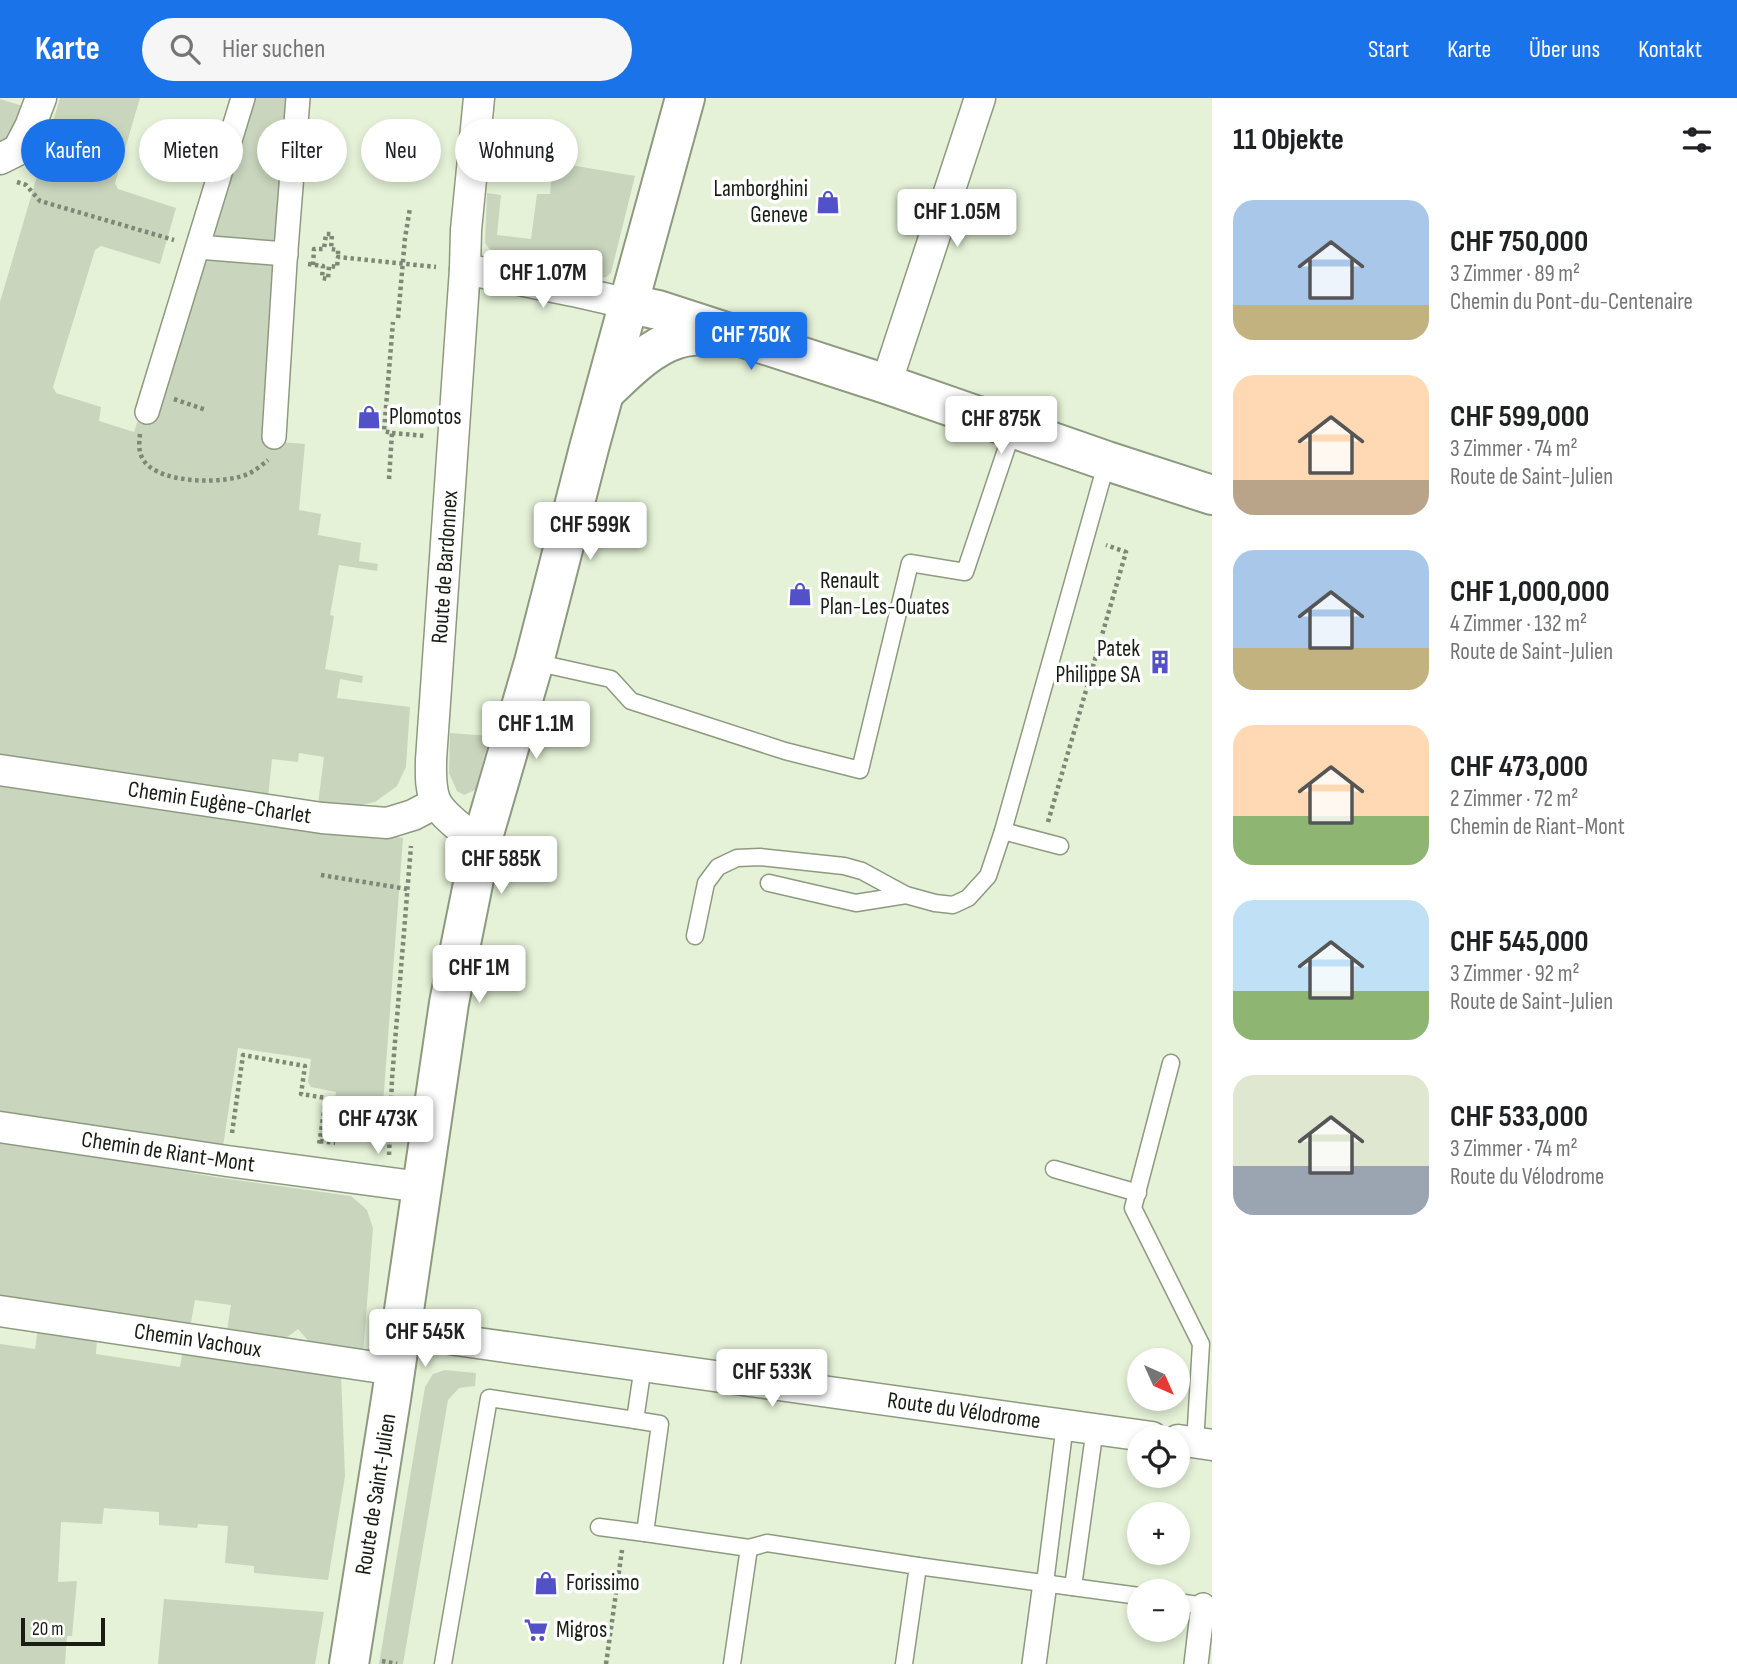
<!DOCTYPE html>
<html lang="de">
<meta charset="utf-8">
<style>
body{margin:0;font-family:"Sofia Sans Condensed",sans-serif;background:#f6f6f6;color:#202124;height:100vh;display:flex;flex-direction:column;font-size:26px;white-space:nowrap}
*{box-sizing:border-box;margin:0}
p{font-size:23px;color:#757577}
.icon{flex:none;width:38px;height:38px;fill:none;stroke:currentColor;stroke-width:2;stroke-linecap:round;stroke-linejoin:round}
.map{position:relative;flex:1;overflow:hidden}
.sheet{display:flex;flex-direction:column;background:#fff;width:525px}
.sheet>*{flex:none}
.top-card{position:absolute;left:21px;top:21px;width:665px;height:63px;display:flex;gap:14px}
.needle{width:46px;rotate:135deg}
.buttons{position:absolute;left:1127px;top:1250px;display:grid;gap:14px}
.buttons a{display:grid;place-items:center;width:63px;height:63px;border-radius:50%;background:#fff;box-shadow:0 4px 10px #0003;font-size:35px}
.scale{position:absolute;left:21px;bottom:18px;width:84px;box-sizing:border-box;padding-left:7px;border:4px solid #191d13;border-top:0;font-size:19px;line-height:24px;white-space:nowrap;color:#191d13;-webkit-text-stroke:5px #fff;paint-order:stroke}
.price{position:absolute;translate:-50% -60px;padding:0 16px;border-radius:7px;background:#fff;color:#222;font-size:23px;line-height:46px;filter:drop-shadow(0 2px 4px #0008)}
.price::after{content:'';position:absolute;left:50%;top:42px;width:21px;height:16px;margin-left:-10px;background:inherit;clip-path:polygon(0 0,100% 0,50% 100%)}
.price.selected{background:#1a73e8;color:#fff}
ul{padding:0;list-style:none}
li{display:flex;align-items:center;gap:21px;height:175px;padding:0 21px}
li span{display:grid;place-items:center;flex:none;width:196px;height:140px;border-radius:21px;color:#555}
li>.icon{margin-inline-start:auto}
span .icon{width:84px;height:84px;fill:#fffc;stroke-width:1}
li b{font-size:30px}
h2{display:flex;justify-content:space-between;align-items:center;height:84px;padding:0 21px;font-size:30px}
.chip{padding:0 24px;border-radius:32px;background:#fff;box-shadow:0 4px 10px #0003;font-size:24px;line-height:63px}
.chip.selected{background:#1a73e8;color:#fff}
header{display:flex;align-items:center;gap:42px;box-sizing:border-box;height:98px;padding:0 35px;background:#1a73e8;color:#fff}
header strong{font-size:33px}
nav{display:flex;gap:38px;margin-inline-start:auto;font-size:24px}
.search{width:490px;height:63px;background:#f6f6f6;display:flex;align-items:center;gap:18px;box-sizing:border-box;padding:0 24px;border-radius:38px;color:#757577;font-size:26px}
main{display:flex;flex:1;min-height:0}
.map>svg:first-child{display:block}
.green{fill:#c9d5bd}
.lines{fill:none;stroke-linecap:round;stroke-linejoin:round}
.service-casing{stroke:#8e9a80;stroke-width:19}
.pedestrian-casing{stroke:#8e9a80;stroke-width:26}
.minor-casing{stroke:#8e9a80;stroke-width:33}
.tertiary-casing{stroke:#8e9a80;stroke-width:42}
.secondary-casing{stroke:#8e9a80;stroke-width:42}
.path{stroke:#7f8775;stroke-width:4.5;stroke-dasharray:3.5 3.5;stroke-linecap:butt}
.service{stroke:#fff;stroke-width:16}
.pedestrian{stroke:#fff;stroke-width:23}
.minor{stroke:#fff;stroke-width:30}
.tertiary{stroke:#fff;stroke-width:38}
.secondary{stroke:#fff;stroke-width:38}
.labels{text-anchor:middle;dominant-baseline:central;stroke-width:7;stroke-linejoin:round;paint-order:stroke}
.poi-label{font-size:23px;fill:#191d13;stroke:#fff;text-anchor:start}
.street-label{font-size:23px;fill:#191d13;stroke:#fff}
</style>
<header>
<strong>Karte</strong>
<div class="search"><svg class="icon" aria-label="search" viewBox="0 0 24 24"><circle cx="10" cy="10" r="6"/><path d="M15 15l6 6"/></svg>Hier suchen</div>
<nav><a>Start</a><a>Karte</a><a>Über uns</a><a>Kontakt</a></nav>
</header>
<main>
<div class="map">
<svg width="1212" height="1566" viewBox="0 0 1212 1566">
<rect width="100%" height="100%" fill="#e5f2d7"/>
<g class="green">
<polygon points="60,0 140,0 115,85 118,91 176,110 160,166 101,148 95,152 53,289 56,295 101,309 99,323 134,334 249,0 294,0 268,343 305,346 299,412 321,416 318,437 361,445 359,463 378,466 377,473 339,467 330,517 334,518 325,571 363,578 362,585 340,581 337,600 410,609 406,669 397,688 375,704 350,709 318,706 324,659 299,655 298,664 272,661 268,699 0,661 0,204"/>
<polygon points="0,1 26,9 19,30 0,46"/>
<polygon points="553,64 635,78 611,175 606,179 600,180 494,157 485,145 487,95 501,97 497,137 531,141 537,96 550,96"/>
<polygon points="450,635 490,638 475,692 464,697 457,693 449,675"/>
<polygon points="0,684 403,740 381,1033 372,1043 330,1035 336,994 311,989 308,984 311,961 238,950 222,1055 0,1017"/>
<polygon points="0,1042 215,1079 351,1098 367,1112 373,1130 363,1256 313,1248 298,1231 282,1243 227,1232 231,1207 195,1202 190,1230 0,1203"/>
<polygon points="38,1230 97,1240 96,1256 180,1269 183,1251 341,1275 345,1378 328,1482 254,1475 254,1468 225,1465 228,1428 198,1426 197,1430 159,1427 159,1414 104,1410 102,1426 61,1424 58,1484 77,1483 72,1538 67,1538 65,1566 0,1566 0,1246 35,1251"/>
<polygon points="445,1272 476,1275 475,1288 459,1290 448,1302 403,1566 379,1566 425,1289 433,1276"/>
<polygon points="164,1501 324,1514 315,1566 158,1566"/>
</g>
<g class="lines">
<g class="service-casing">
<g id="service">
<polyline points="534,564 611,581 631,603 785,653 860,672 910,465 965,474 1013,331"/>
<polyline points="1003,733 1060,748"/>
<polyline points="769,785 856,805 906,797"/>
<polyline points="695,838 706,785 718,769 737,760 760,759 844,768 862,773 906,797 935,805 953,807 968,800 988,778 1003,733 1107,363"/>
<polyline points="1171,965 1133,1110 1201,1246 1195,1345"/>
<polyline points="1054,1071 1138,1095"/>
<polyline points="635,1322 660,1326 645,1435 749,1450 767,1445 918,1468 904,1566"/>
<polyline points="599,1429 645,1435"/>
<polyline points="918,1468 1139,1498"/>
<polyline points="1045,1485 1065,1326"/>
<polyline points="1073,1489 1095,1330"/>
<polyline points="1178,1504 1212,1509"/>
<polyline points="443,1566 489,1300 635,1322 643,1268"/>
<polyline points="732,1566 749,1450"/>
</g>
</g>
<g class="pedestrian-casing">
<g id="pedestrian">
<polyline points="198,149 286,156"/>
<polyline points="147,314 243,0"/>
<polyline points="274,339 285,164 298,0"/>
<polyline points="1034,1566 1045,1485"/>
<polyline points="1196,1566 1203,1507"/>
</g>
</g>
<g class="minor-casing">
<g id="minor">
<path d="M479 0 466 132 465 171 431 662C431 676 430 689 435 702 441 717 468 736 481 746"/>
<polyline points="0,61 18,52 30,29 41,0"/>
<polyline points="465,171 573,193 630,206"/>
<polyline points="886,286 980,0"/>
<path id="s1" d="M0 672 322 720 387 725 413 717 436 705"/>
<path id="s2" d="M0 1029 227 1063 421 1089"/>
<path id="s3" d="M0 1213 395 1272"/>
<path id="s4" d="M401 1231 456 1242 1152 1339"/>
<polyline points="1178,1342 1212,1347"/>
</g>
</g>
<g class="tertiary-casing">
<g id="tertiary">
<polyline points="630,206 658,212 886,286 1107,363 1212,397"/>
<path d="M606 293C627 273 649 250 677 241 691 236 708 237 722 237"/>
</g>
</g>
<g class="secondary-casing">
<g id="secondary">
<path id="s5" d="M349 1566 391 1301 449 905 481 746 534 564 589 350 685 0"/>
</g>
</g>
<g class="path">
<polyline points="17,84 26,87 40,103 174,142"/>
<polyline points="308,166 323,168 322,180 328,181 329,168 337,169 338,159 436,169"/>
<polyline points="313,167 314,151 324,151 326,136 332,136 331,151 338,152 338,159"/>
<polyline points="398,220 405,140 410,110"/>
<polyline points="174,301 206,312"/>
<polyline points="392,335 426,338"/>
<path d="M140 336C139 346 138 354 144 363 160 386 226 387 250 375 256 372 263 366 268 362"/>
<polyline points="389,381 392,335 384,333 393,224"/>
<polyline points="1048,724 1126,454 1106,447"/>
<polyline points="321,777 407,791"/>
<polyline points="232,1035 243,957 305,968 301,996 326,1000 319,1047"/>
<polyline points="320,1043 335,1045"/>
<polyline points="389,1057 392,981 411,748"/>
<polyline points="382,1563 397,1566"/>
<polyline points="606,1566 622,1452"/>
</g>
<use href="#service" class="service"/>
<use href="#pedestrian" class="pedestrian"/>
<use href="#minor" class="minor"/>
<use href="#tertiary" class="tertiary"/>
<use href="#secondary" class="secondary"/>
</g>
<defs>
<g id="shop-bare" transform="scale(1.89)"><path d="M-5-2.5h2.3a2.7 3.5 0 0 1 5.4 0H5L5.5 6h-11ZM-1.5-2.5h3a1.5 2.3 0 0 0-3 0Z" fill="#5251c8" stroke="#fff" stroke-width="2.5" paint-order="stroke"/></g>
<g id="building-bare" transform="scale(1.89)"><path d="M-4-6H4V6H1V3H-1V6H-4ZM-2.5-4.3h1.7v1.8h-1.7ZM.8-4.3h1.7v1.8H.8ZM-2.5-1h1.7V.8h-1.7ZM.8-1h1.7V.8H.8Z" fill="#5251c8" stroke="#fff" stroke-width="2.5" paint-order="stroke"/></g>
<g id="supermarket-bare" transform="scale(1.89)"><path d="M-6-5.5h2.5l.6 2H6L4.5 2H-2.5L-4.4-4H-6ZM-1.5 3.2a1.3 1.3 0 1 0 .1 0ZM3 3.2a1.3 1.3 0 1 0 .1 0Z" fill="#5251c8" stroke="#fff" stroke-width="2.5" paint-order="stroke"/></g>
</defs>
<g fill-rule="evenodd">
<use href="#shop-bare" x="828" y="104"/>
<use href="#shop-bare" x="369" y="319"/>
<use href="#shop-bare" x="800" y="496"/>
<use href="#building-bare" x="1160" y="564"/>
<use href="#shop-bare" x="546" y="1485"/>
<use href="#supermarket-bare" x="536" y="1532"/>
</g>
<g class="labels">
<g class="poi-label">
<text x="808" y="91" text-anchor="end">Lamborghini<tspan x="808" dy="26">Geneve</tspan></text>
<text x="389" y="319">Plomotos</text>
<text x="820" y="483">Renault<tspan x="820" dy="26">Plan-Les-Ouates</tspan></text>
<text x="1140" y="551" text-anchor="end">Patek<tspan x="1140" dy="26">Philippe SA</tspan></text>
<text x="566" y="1485">Forissimo</text>
<text x="556" y="1532">Migros</text>
</g>
<g class="street-label">
<text transform="translate(445 469) rotate(-86)">Route de Bardonnex</text>
<text stroke="none"><textPath href="#s1" startOffset="222">Chemin Eugène-Charlet</textPath></text>
<text stroke="none"><textPath href="#s2" startOffset="170">Chemin de Riant-Mont</textPath></text>
<text stroke="none"><textPath href="#s3" startOffset="200">Chemin Vachoux</textPath></text>
<text stroke="none"><textPath href="#s4" startOffset="569">Route du Vélodrome</textPath></text>
<text stroke="none"><textPath href="#s5" startOffset="172">Route de Saint-Julien</textPath></text>
</g>
</g>
</svg>
<div class="buttons">
<a><svg class="needle" viewBox="-14 -14 28 28"><path d="M0-13l5 13h-10z" fill="#e53935"/><path d="M0 13l5-13h-10z" fill="#757577"/></svg></a>
<a><svg class="icon" aria-label="locate" viewBox="0 0 24 24"><circle cx="12" cy="12" r="6"/><path d="M12 2v4M12 18v4M2 12h4M18 12h4"/></svg></a>
<a>+</a>
<a>−</a>
</div>
<div class="scale">20 m</div>
<b class="price" style="left:957px;top:151px">CHF 1.05M</b>
<b class="price" style="left:543px;top:212px">CHF 1.07M</b>
<b class="price selected" style="left:751px;top:274px">CHF 750K</b>
<b class="price" style="left:1001px;top:358px">CHF 875K</b>
<b class="price" style="left:590px;top:464px">CHF 599K</b>
<b class="price" style="left:536px;top:663px">CHF 1.1M</b>
<b class="price" style="left:501px;top:798px">CHF 585K</b>
<b class="price" style="left:479px;top:907px">CHF 1M</b>
<b class="price" style="left:378px;top:1058px">CHF 473K</b>
<b class="price" style="left:425px;top:1271px">CHF 545K</b>
<b class="price" style="left:772px;top:1311px">CHF 533K</b>
<div class="top-card">
<a class="chip selected">Kaufen</a>
<a class="chip">Mieten</a>
<a class="chip">Filter</a>
<a class="chip">Neu</a>
<a class="chip">Wohnung</a>
</div>
</div>
<section class="sheet">
<h2>11 Objekte<svg class="icon" aria-label="filters" viewBox="0 0 24 24"><path d="M4 7h16M4 17h16"/><circle cx="9" cy="7" r="2"/><circle cx="15" cy="17" r="2"/></svg></h2>
<ul>
<li><span style="background:linear-gradient(#a9c7e8 75%,#c2b280 0)"><svg class="icon" aria-label="home" viewBox="0 0 24 24"><path d="M3 11l9-7 9 7M6 9v11h12V9"/></svg></span><div><b>CHF 750,000</b><p>3 Zimmer · 89 m²</p><p>Chemin du Pont-du-Centenaire</p></div></li>
<li><span style="background:linear-gradient(#ffd9b3 75%,#b9a48a 0)"><svg class="icon" aria-label="home" viewBox="0 0 24 24"><path d="M3 11l9-7 9 7M6 9v11h12V9"/></svg></span><div><b>CHF 599,000</b><p>3 Zimmer · 74 m²</p><p>Route de Saint-Julien</p></div></li>
<li><span style="background:linear-gradient(#a9c7e8 70%,#c2b280 0)"><svg class="icon" aria-label="home" viewBox="0 0 24 24"><path d="M3 11l9-7 9 7M6 9v11h12V9"/></svg></span><div><b>CHF 1,000,000</b><p>4 Zimmer · 132 m²</p><p>Route de Saint-Julien</p></div></li>
<li><span style="background:linear-gradient(#ffd9b3 65%,#8fb573 0)"><svg class="icon" aria-label="home" viewBox="0 0 24 24"><path d="M3 11l9-7 9 7M6 9v11h12V9"/></svg></span><div><b>CHF 473,000</b><p>2 Zimmer · 72 m²</p><p>Chemin de Riant-Mont</p></div></li>
<li><span style="background:linear-gradient(#bfe0f5 65%,#8fb573 0)"><svg class="icon" aria-label="home" viewBox="0 0 24 24"><path d="M3 11l9-7 9 7M6 9v11h12V9"/></svg></span><div><b>CHF 545,000</b><p>3 Zimmer · 92 m²</p><p>Route de Saint-Julien</p></div></li>
<li><span style="background:linear-gradient(#dfe7d0 65%,#9aa5b1 0)"><svg class="icon" aria-label="home" viewBox="0 0 24 24"><path d="M3 11l9-7 9 7M6 9v11h12V9"/></svg></span><div><b>CHF 533,000</b><p>3 Zimmer · 74 m²</p><p>Route du Vélodrome</p></div></li>
</ul>
</section>
</main>
